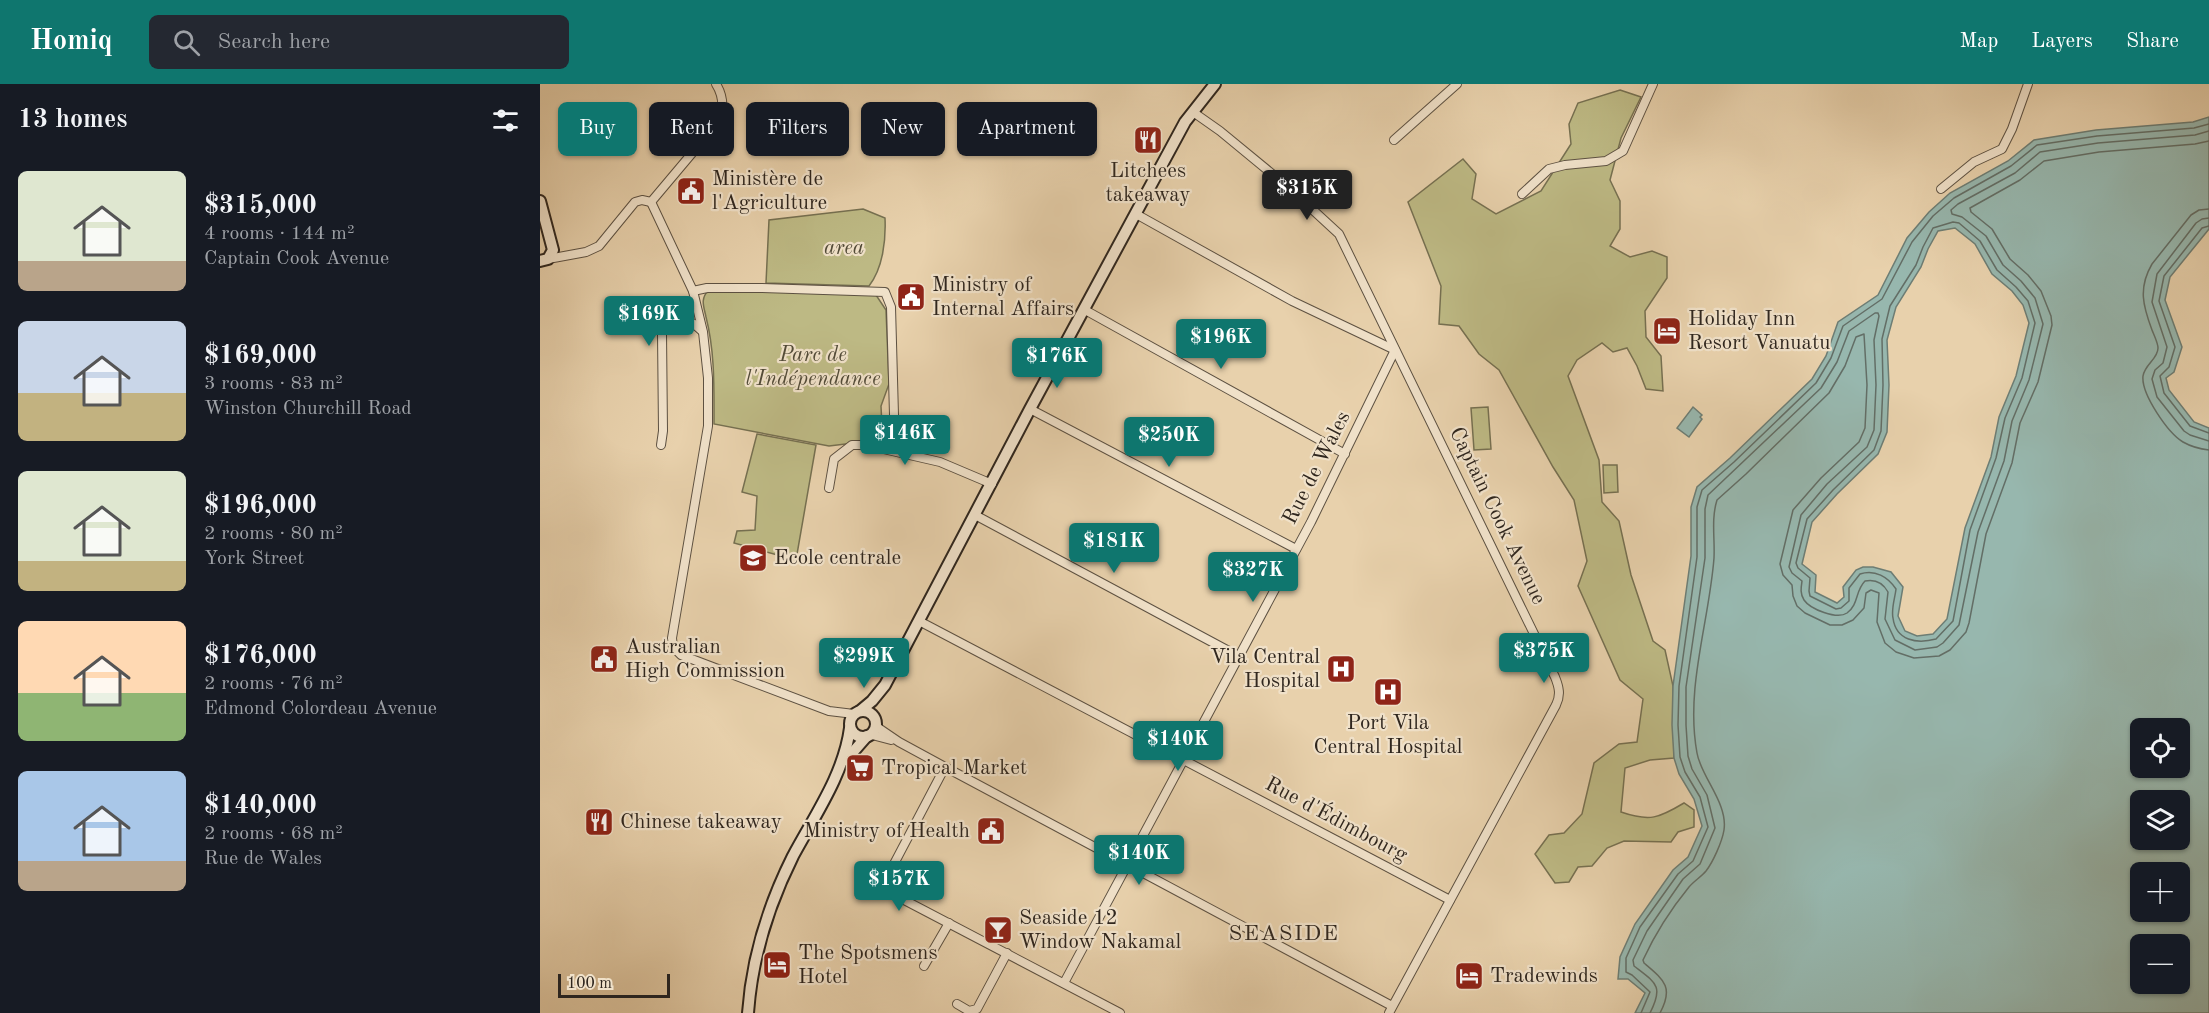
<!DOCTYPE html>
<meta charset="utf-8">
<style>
body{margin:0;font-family:"Old Standard TT",serif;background:#242831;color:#f1f3f6;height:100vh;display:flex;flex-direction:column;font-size:22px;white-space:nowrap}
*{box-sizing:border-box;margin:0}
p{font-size:20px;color:#9ea1a6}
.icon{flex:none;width:33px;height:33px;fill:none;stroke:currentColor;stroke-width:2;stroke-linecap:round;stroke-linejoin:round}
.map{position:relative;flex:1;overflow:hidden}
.panel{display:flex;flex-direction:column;background:#171b24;width:540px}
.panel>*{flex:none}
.banner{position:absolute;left:18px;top:18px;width:570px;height:54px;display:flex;gap:12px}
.buttons{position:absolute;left:1590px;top:634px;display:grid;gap:12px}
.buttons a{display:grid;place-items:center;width:60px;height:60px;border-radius:9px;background:#171b24;box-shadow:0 2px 4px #0004;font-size:30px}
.scale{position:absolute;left:18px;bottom:15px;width:112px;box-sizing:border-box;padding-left:6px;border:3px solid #2f261e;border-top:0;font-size:16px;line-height:21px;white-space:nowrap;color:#2f261e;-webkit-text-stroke:4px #f0e1c9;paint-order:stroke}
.price{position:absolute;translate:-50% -51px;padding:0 14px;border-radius:6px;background:#0f766e;color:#fff;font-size:20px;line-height:39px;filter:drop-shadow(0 2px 3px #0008)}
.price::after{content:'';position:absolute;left:50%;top:36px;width:18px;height:14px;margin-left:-9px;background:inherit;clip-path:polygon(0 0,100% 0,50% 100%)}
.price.current{background:#222;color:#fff}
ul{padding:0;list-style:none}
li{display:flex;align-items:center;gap:18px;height:150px;padding:0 18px}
li span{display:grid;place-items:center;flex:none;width:168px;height:120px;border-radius:9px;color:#555}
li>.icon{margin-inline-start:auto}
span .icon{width:72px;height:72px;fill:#fffc;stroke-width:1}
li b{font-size:26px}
h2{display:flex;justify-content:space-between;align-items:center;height:72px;padding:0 18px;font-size:26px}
.pill{padding:0 21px;border-radius:9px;background:#171b24;box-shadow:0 2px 4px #0004;font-size:21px;line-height:54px}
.pill.current{background:#0f766e;color:#fff}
header{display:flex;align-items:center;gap:36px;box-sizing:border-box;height:84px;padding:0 30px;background:#0f766e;color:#fff}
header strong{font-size:28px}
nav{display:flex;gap:33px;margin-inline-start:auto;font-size:21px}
.search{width:420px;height:54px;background:#242831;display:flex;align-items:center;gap:15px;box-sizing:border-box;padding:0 21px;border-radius:9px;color:#9ea1a6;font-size:22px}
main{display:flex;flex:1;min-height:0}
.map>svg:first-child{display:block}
.green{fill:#bdb984;stroke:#767051;stroke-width:1.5}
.water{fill:#97b7ae;stroke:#6d7d74;stroke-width:1.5;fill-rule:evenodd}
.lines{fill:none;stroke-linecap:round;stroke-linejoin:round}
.shore{stroke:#636e66;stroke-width:1.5}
.street-casing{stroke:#5d5142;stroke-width:10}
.secondary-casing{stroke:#2f261e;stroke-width:14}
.street{stroke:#f0e1c9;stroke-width:8}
.secondary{stroke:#f0e1c9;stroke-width:10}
.labels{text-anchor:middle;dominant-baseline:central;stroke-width:4.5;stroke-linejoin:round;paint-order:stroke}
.poi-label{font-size:21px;fill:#2f261e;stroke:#f0e1c9;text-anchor:start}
.park-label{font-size:21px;font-style:italic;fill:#524b38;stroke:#f0e1c9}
.street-label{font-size:21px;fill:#2f261e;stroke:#f0e1c9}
.neighbourhood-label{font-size:22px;letter-spacing:1.5px;fill:#2f261e;stroke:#f0e1c9}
</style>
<header>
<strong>Homiq</strong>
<div class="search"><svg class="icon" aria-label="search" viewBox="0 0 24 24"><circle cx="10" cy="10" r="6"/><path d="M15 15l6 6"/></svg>Search here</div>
<nav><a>Map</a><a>Layers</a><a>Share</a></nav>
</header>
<main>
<section class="panel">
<h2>13 homes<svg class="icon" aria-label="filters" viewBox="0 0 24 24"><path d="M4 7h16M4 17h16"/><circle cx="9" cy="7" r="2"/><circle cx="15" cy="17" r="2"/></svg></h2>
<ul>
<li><span style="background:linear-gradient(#dfe7d0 75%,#b9a48a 0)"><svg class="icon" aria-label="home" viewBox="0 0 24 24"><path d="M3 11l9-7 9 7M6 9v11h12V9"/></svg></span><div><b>$315,000</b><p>4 rooms · 144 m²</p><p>Captain Cook Avenue</p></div></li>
<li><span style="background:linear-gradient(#c9d6e8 60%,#c2b280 0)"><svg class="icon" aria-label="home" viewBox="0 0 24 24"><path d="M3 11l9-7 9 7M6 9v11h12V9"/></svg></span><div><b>$169,000</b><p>3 rooms · 83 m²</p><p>Winston Churchill Road</p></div></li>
<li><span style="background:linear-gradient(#dfe7d0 75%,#c2b280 0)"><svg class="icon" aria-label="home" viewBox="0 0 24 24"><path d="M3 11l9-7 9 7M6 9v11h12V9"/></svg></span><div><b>$196,000</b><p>2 rooms · 80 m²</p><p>York Street</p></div></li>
<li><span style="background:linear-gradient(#ffd9b3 60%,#8fb573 0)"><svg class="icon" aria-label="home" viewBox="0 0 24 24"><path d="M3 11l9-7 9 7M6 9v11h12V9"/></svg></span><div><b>$176,000</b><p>2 rooms · 76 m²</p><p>Edmond Colordeau Avenue</p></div></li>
<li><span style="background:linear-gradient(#a9c7e8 75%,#b9a48a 0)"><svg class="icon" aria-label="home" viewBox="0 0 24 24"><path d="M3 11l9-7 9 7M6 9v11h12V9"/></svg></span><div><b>$140,000</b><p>2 rooms · 68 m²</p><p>Rue de Wales</p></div></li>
</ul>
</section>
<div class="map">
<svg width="1669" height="929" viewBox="0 0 1669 929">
<rect width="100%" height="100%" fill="#e8d1ac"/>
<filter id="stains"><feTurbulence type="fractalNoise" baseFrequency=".00333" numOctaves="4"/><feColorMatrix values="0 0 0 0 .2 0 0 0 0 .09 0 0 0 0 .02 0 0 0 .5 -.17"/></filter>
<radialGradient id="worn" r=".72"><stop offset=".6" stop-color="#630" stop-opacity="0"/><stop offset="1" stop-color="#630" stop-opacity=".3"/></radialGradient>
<g class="green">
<path d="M1080 6 1101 13 1081 54 1070 96 1080 117V145L1070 162 1090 173 1112 167 1127 173V194L1105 227 1106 253 1121 272 1123 307 1106 305 1097 282 1087 264 1073 268 1062 259 1037 276 1028 292 1059 376 1062 418 1079 437 1091 491 1113 557 1125 566 1133 602 1134 674 1110 676 1085 684 1081 728C1110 738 1119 734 1144 719L1154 726V743L1138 748 1131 758 1084 757 1067 764 1052 782 1038 783 1029 798 1015 799 995 770 1009 751 1024 749 1042 730 1054 679 1079 660 1097 658 1103 615 1080 596 1038 502 1047 477 1034 416 1013 383 959 286 939 270 919 242 899 240 901 202 868 118 923 75 936 90 932 115 956 130 1001 107 1031 60 1029 40 1038 19Z"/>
<path d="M323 125 345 134C346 156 343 184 329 202L226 199 229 136Z"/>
<path d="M199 206 336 211 346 226 349 300 341 322 342 342 336 358H322L289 362 174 340C174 304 175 268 166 233 164 223 160 215 168 207Z"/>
<polygon points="948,323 951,365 934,366 931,324"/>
<polygon points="217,350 276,361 256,476 194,459 197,447 215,446 217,412 202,408"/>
<polygon points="1063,381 1077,381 1078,408 1064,409"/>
</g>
<g class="water">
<path d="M1669 33V145L1630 193 1625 216 1642 263 1634 288 1626 294 1629 306 1654 338 1669 344V929H1095L1105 909 1088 895H1078L1080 873 1095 840 1133 786 1148 773 1162 742 1154 715 1139 690 1134 674 1132 641 1133 602 1151 472V423L1157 403 1190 374 1272 295 1286 272 1298 238 1338 211 1367 154 1389 128 1410 109 1468 77 1494 56 1556 46 1653 38ZM1415 144 1435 160 1452 190 1472 207 1483 221 1489 239 1476 292 1459 333 1451 373 1425 444 1407 535 1393 550 1377 552 1365 547 1358 532 1363 503 1351 488 1333 483H1323L1316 486 1303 503 1304 513 1297 519 1275 508 1276 491 1262 480 1272 438 1297 410 1338 370 1347 348 1349 301 1347 256 1356 223 1381 183 1388 165 1398 147ZM1600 645H1640V684H1600ZM1600 717H1640V756H1600ZM1600 789H1640V828H1600ZM1600 861H1640V900H1600Z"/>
<polygon points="1153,323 1162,331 1160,333 1162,335 1149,353 1137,344"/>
</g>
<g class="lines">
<g class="shore">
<path d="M1669 125 1659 126 1651 131 1612 180C1598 204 1603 222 1612 246 1614 251 1618 259 1618 264 1618 275 1605 280 1603 292 1601 310 1628 349 1643 358 1650 362 1660 365 1669 366"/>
<polyline points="1669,134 1662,135 1656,139 1617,190 1612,218 1627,263 1623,279 1615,286 1612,295 1617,313 1644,347 1650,351 1669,357"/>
<path d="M1413 138 1419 139 1440 157 1457 186 1476 203 1488 217 1495 239 1482 294 1465 334 1456 374 1430 446 1413 537 1396 555C1377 560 1356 557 1353 534 1351 525 1355 514 1356 505 1348 493 1335 485 1320 490L1309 504V517L1301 524 1296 525 1270 512 1269 507 1270 494 1258 484 1256 479 1267 435 1293 406 1334 366 1341 347 1343 301 1342 255 1350 222 1376 181 1383 163 1393 144Z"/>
<polyline points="1669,142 1662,144 1624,192 1619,217 1635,263 1629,283 1620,292 1624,309 1650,342 1669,349"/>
<polyline points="1101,929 1110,908 1092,891 1086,888 1086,874 1100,843 1138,790 1153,777 1168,743 1160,713 1145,688 1140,673 1138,641 1139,602 1157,473 1157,423 1162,406 1194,378 1276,299 1291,274 1303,242 1342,215 1372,158 1393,132 1414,114 1471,82 1497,61 1557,52 1654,44 1669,40"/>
<path d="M1110 929C1124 902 1116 899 1094 882L1093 876 1107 847 1143 795 1160 780 1175 744 1167 711 1152 685 1148 672 1146 641V603L1165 474V425L1168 411 1281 304 1297 278 1309 247 1335 229H1338L1339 232 1334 256 1336 301 1334 346 1327 363 1287 400 1261 431 1249 483 1252 489 1262 497C1261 504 1260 510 1264 516 1270 525 1297 536 1307 529 1319 520 1315 507 1325 497 1335 495 1343 499 1348 508L1345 535 1355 556 1375 566 1397 563 1403 559 1419 541 1438 448 1464 377 1472 337 1489 296 1503 240 1495 214 1481 197 1463 181 1446 152 1422 133 1412 130 1411 126 1418 120 1475 89 1500 68 1558 59 1655 51 1669 47"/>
<path d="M1120 929C1134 903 1124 896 1104 879L1103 876C1115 850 1131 825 1149 803 1154 797 1161 793 1166 787 1173 778 1182 758 1184 746 1188 719 1161 693 1157 669 1145 604 1169 539 1174 474 1175 455 1171 435 1177 416L1206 390 1289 309 1305 282 1316 253 1324 250 1327 301 1325 344 1319 358 1281 394 1253 426 1240 480 1243 491 1252 501 1253 512 1257 522 1265 529 1290 541H1302L1313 536 1324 524 1326 509 1331 506 1339 509 1337 538 1345 559 1356 568 1374 574 1399 572 1410 566 1426 548 1429 539 1446 450 1472 379 1480 339 1498 298 1512 241 1511 232 1501 207 1488 191 1470 175 1452 145 1431 128 1430 124 1480 96 1504 77 1559 68 1655 60 1669 57"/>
</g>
<g class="street-casing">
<g id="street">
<path d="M653 28 680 47 748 103 799 150 1015 593C1019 603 1021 611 1016 621L849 929"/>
<polyline points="854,56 917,0"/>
<polyline points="1401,105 1434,78 1462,65 1472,45 1488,0"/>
<polyline points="982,110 1009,85 1025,81 1066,77 1083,67 1113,0"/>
<polyline points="111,118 153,207 163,248 168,294 168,342 132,554 133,563 141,571 289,627 314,630"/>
<polyline points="596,130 752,217 855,266"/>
<path d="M8 175 46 168 59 162 95 118 102 116 111 118 180 36C184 23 183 11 176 0"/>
<polyline points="153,207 167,204 222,204 345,208 351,223 355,367"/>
<polyline points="545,226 805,370"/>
<polyline points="490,325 756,465"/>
<polyline points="121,361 123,347 122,249 130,238 141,234 154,240 162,247"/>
<polyline points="289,404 294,375 312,361 326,361 400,378 452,400"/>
<polyline points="435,431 700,573"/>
<polyline points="379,537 910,816"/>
<polyline points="337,643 359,658 405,683 852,922"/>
<polyline points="332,651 351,656"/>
<polyline points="405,683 345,797 347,807 580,929"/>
<polyline points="384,882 409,839"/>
<polyline points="524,899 771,438 855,266"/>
<polyline points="417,920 429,927 437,925 467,869"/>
</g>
</g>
<g class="secondary-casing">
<g id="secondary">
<polyline points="0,117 13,166 8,175 0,177"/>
<circle cx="323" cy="640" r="13"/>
<polyline points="320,627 332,617 345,601 490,325 645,38 675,0"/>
<polyline points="306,676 327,652"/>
<path d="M208 929C212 873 228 822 253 772 275 731 304 690 310 644"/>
</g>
</g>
<use href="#street" class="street"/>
<use href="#secondary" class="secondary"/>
</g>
<defs>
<g id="restaurant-square" transform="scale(1.5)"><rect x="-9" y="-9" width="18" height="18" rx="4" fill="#8f2418" stroke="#f0e1c9"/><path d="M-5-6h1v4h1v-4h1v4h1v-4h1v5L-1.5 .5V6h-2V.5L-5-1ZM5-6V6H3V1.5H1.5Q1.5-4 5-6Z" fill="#fff"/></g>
<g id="civic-square" transform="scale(1.5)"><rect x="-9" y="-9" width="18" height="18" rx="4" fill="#8f2418" stroke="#f0e1c9"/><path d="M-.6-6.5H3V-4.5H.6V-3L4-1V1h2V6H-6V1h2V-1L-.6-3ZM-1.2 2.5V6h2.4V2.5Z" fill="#fff"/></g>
<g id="hotel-square" transform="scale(1.5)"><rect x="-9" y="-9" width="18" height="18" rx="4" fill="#8f2418" stroke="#f0e1c9"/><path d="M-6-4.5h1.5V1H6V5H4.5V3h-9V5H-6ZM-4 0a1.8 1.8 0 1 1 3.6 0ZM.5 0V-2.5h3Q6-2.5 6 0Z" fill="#fff"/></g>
<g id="school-square" transform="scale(1.5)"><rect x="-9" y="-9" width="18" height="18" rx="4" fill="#8f2418" stroke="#f0e1c9"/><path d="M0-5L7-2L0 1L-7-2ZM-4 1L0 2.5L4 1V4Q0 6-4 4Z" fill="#fff"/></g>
<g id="hospital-square" transform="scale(1.5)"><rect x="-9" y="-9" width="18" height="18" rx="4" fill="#8f2418" stroke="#f0e1c9"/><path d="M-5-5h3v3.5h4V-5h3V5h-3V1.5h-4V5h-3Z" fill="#fff"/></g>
<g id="supermarket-square" transform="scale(1.5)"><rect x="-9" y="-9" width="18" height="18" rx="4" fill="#8f2418" stroke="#f0e1c9"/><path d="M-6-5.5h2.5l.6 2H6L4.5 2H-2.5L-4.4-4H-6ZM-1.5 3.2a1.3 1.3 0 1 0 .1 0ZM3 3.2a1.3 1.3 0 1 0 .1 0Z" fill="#fff"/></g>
<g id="bar-square" transform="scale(1.5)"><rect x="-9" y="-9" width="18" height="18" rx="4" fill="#8f2418" stroke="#f0e1c9"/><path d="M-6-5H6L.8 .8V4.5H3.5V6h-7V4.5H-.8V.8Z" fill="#fff"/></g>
</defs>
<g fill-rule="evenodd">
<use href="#restaurant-square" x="608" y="56"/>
<use href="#civic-square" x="151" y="107"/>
<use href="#civic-square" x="371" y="213"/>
<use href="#hotel-square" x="1127" y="247"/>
<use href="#school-square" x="213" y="474"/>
<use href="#civic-square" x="64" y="575"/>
<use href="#hospital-square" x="801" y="585"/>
<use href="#hospital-square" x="848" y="608"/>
<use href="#supermarket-square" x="320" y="684"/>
<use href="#restaurant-square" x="59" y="738"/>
<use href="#civic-square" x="451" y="747"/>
<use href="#bar-square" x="458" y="846"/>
<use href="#hotel-square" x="237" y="881"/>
<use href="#hotel-square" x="929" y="892"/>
</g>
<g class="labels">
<g class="poi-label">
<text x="608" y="87" text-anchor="middle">Litchees<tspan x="608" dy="24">takeaway</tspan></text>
<text x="172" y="95">Ministère de<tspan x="172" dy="24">l'Agriculture</tspan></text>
<text x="392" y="201">Ministry of<tspan x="392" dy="24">Internal Affairs</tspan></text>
<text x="1148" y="235">Holiday Inn<tspan x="1148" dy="24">Resort Vanuatu</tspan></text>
<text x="234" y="474">Ecole centrale</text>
<text x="85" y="563">Australian<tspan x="85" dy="24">High Commission</tspan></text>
<text x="780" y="573" text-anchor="end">Vila Central<tspan x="780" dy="24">Hospital</tspan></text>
<text x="848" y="639" text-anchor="middle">Port Vila<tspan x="848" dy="24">Central Hospital</tspan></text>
<text x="341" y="684">Tropical Market</text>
<text x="80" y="738">Chinese takeaway</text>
<text x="430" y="747" text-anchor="end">Ministry of Health</text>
<text x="479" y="834">Seaside 12<tspan x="479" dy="24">Window Nakamal</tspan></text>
<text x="258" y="869">The Spotsmens<tspan x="258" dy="24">Hotel</tspan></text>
<text x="950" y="892">Tradewinds</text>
</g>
<g class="park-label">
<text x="304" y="164">area</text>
<text x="273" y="271">Parc de<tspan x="273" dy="24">l'Indépendance</tspan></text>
</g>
<g class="street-label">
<text transform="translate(777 384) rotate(-63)">Rue de Wales</text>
<text transform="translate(957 432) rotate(64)">Captain Cook Avenue</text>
<text transform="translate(796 736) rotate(28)">Rue d'Édimbourg</text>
</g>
<g class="neighbourhood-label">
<text x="744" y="850">SEASIDE</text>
</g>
</g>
<rect width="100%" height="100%" filter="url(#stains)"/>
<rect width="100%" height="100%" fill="url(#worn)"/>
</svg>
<div class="buttons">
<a><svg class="icon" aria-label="locate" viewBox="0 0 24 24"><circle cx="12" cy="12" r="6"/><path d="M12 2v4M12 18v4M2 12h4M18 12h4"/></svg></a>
<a><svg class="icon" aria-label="layers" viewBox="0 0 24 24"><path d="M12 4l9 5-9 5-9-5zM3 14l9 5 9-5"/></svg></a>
<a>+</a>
<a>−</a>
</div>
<div class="scale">100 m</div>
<b class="price current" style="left:767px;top:137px">$315K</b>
<b class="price" style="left:109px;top:263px">$169K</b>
<b class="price" style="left:681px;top:286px">$196K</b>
<b class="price" style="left:517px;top:305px">$176K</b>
<b class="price" style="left:365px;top:382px">$146K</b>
<b class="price" style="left:629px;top:384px">$250K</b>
<b class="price" style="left:574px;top:490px">$181K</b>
<b class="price" style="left:713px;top:519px">$327K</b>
<b class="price" style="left:1004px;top:600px">$375K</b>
<b class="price" style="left:324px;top:605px">$299K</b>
<b class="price" style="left:638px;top:688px">$140K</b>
<b class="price" style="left:599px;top:802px">$140K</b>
<b class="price" style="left:359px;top:828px">$157K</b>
<div class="banner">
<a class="pill current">Buy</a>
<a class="pill">Rent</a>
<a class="pill">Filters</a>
<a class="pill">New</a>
<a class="pill">Apartment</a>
</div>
</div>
</main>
